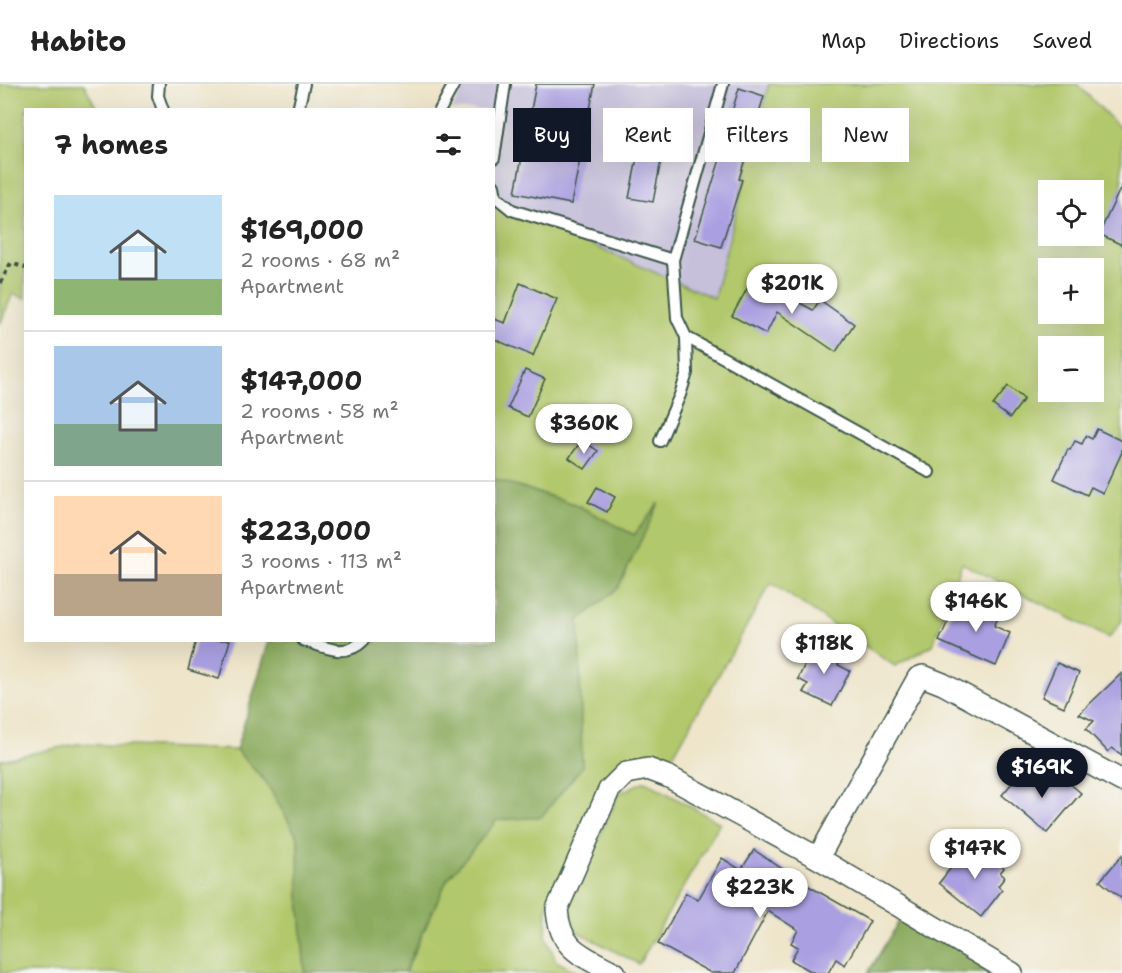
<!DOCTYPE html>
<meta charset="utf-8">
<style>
body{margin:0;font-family:"Shantell Sans",sans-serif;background:#f2f2f2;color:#222;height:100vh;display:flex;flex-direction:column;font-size:22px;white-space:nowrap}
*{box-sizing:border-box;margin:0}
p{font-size:20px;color:#767676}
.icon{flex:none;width:33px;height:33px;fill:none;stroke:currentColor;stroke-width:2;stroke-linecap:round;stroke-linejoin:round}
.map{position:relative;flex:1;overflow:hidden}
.side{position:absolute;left:24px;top:24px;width:471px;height:534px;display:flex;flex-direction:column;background:#fff;border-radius:0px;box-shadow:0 6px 24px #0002}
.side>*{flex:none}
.hud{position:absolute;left:513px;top:24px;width:519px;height:54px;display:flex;gap:12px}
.controls{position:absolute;left:1038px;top:96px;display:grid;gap:12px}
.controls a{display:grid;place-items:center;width:66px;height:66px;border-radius:0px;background:#fff;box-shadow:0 6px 24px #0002;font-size:30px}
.price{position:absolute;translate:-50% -51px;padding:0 14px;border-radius:21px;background:#fff;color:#222;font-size:20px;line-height:39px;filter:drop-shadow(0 2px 3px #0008)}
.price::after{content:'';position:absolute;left:50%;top:36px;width:18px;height:14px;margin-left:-9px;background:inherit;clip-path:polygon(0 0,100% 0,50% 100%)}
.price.selected{background:#111827;color:#fff}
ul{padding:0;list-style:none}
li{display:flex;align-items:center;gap:18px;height:150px;padding:0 30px}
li+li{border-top:2px solid #e0e0e0}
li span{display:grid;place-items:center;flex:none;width:168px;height:120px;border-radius:0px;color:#555}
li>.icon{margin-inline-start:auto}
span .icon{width:72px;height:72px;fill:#fffc;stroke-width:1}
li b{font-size:26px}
h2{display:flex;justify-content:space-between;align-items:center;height:72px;padding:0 30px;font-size:26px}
.tag{padding:0 21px;border-radius:0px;background:#fff;box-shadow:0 6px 24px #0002;font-size:21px;line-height:54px}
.tag.selected{background:#111827;color:#fff}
header{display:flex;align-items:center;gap:36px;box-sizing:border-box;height:84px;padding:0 30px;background:#fff;border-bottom:2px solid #e0e0e0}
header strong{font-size:28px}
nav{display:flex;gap:33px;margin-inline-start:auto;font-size:21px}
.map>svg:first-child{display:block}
.industrial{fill:#c6c0da}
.green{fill:#b2c86c;stroke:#688250;stroke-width:1.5;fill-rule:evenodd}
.forest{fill:#8dac60;stroke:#56744a;stroke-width:1.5}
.building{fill:#aa9fe1}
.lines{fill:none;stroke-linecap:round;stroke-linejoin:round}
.service-casing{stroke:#3e564a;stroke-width:14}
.minor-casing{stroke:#3e564a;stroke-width:24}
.path{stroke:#3e564a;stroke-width:4;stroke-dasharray:4.5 4.5;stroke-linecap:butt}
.service{stroke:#fff;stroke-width:10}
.minor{stroke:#fff;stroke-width:21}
</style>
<header>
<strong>Habito</strong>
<nav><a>Map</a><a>Directions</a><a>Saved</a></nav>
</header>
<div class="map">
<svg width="1122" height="889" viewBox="0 0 1122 889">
<rect width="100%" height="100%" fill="#f6f6f2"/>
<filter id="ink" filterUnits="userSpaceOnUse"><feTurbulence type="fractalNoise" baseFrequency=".0167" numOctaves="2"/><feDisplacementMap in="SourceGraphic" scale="12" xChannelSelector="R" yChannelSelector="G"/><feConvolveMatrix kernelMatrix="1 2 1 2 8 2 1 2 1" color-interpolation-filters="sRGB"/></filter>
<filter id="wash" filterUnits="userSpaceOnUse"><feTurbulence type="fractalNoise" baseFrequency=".008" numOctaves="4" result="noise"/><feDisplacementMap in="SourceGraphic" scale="24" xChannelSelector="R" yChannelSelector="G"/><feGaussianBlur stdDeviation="1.35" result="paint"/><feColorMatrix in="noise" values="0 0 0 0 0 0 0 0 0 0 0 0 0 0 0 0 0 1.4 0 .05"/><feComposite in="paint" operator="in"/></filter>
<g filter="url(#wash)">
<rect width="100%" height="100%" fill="#eee5ca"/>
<polygon class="industrial" points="464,0 769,0 714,214 494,119 494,26 452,26"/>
<g class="green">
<polygon points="0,0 84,0 97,25 26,26 25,215 13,209 0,240"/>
<path d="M769 0H1077L1122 46V537L1109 554 962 479 933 561 895 582 771 499 670 677 651 674 629 677 602 699 547 823 546 853 556 877 579 889H405L447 796 497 735 541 733 579 604 578 536 618 504 657 422 634 451 575 420 494 395V119L714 214ZM1048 106H1094V152H1048ZM1048 184H1094V230H1048ZM1048 262H1094V308H1048Z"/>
<polygon points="77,660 236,666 266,698 298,754 299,810 305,889 0,889 0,676"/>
<polygon points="645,697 720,739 639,880 576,847 568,823 619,709"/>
</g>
<g class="forest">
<polygon points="494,395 575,420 634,451 659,419 618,504 579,536 582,683 541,733 497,736 447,796 404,888 305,889 299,810 298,754 266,698 236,666 269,557 494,556"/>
<polygon points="905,827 1012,889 868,889"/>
</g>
<g id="blocks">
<g class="building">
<polygon points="536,0 595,0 571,120 515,109"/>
<polygon points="739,4 764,12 739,95 742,96 721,163 695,155 722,69 720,68"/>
<polygon points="645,35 668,40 653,118 629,114"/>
<polygon points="1122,101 1122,161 1099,150"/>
<polygon points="753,194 813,226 820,216 854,240 836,268 777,228 766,250 732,232"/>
<polygon points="520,199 557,215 533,272 494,255 494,235 505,239"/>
<polygon points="525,286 545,295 528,333 508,324"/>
<polygon points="1008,302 1024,315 1010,334 993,321"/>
<polygon points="1097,345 1122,357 1122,368 1103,409 1091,403 1087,411 1054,395 1068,365 1070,366 1075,357 1082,360 1086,352 1092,355"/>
<polygon points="582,356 598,367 585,385 569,374"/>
<polygon points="597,403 615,413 607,428 588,418"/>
<polygon points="969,516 1000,530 994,542 1010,549 996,582 939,557 955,522 964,526"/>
<polygon points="196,556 230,556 219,595 188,586"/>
<polygon points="815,559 842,573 838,581 850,587 832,622 803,608 808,600 798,595"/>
<polygon points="1057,579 1079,589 1064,623 1042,613"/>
<polygon points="1122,589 1122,671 1112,664 1108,668 1086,645 1094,637 1079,630"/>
<polygon points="1023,686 1042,703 1055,687 1081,709 1047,749 1002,711"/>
<polygon points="969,761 981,771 984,768 1004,784 1000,789 1005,793 998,802 1002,806 981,833 939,799"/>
<polygon points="754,766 805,800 870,837 845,881 836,875 828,889 814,889 791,876 798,863 791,859 798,846 768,827 735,889 711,889 658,860 686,809 698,816 722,774 741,786"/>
<polygon points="1122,771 1122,815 1100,797"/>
</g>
</g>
</g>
<g filter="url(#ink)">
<use href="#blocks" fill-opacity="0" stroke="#3e564a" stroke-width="1.5"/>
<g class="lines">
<g class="service-casing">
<g id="service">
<polyline points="159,0 158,12 163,26"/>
<polyline points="723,0 673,176 677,234 686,253 929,388"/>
<polyline points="298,26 304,0"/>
<polyline points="440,26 454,0"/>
<polyline points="494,74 505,0"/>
<polyline points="494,102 496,113 512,126 673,176"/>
<polyline points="660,357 680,311 687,289 686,253"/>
<path d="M303 556C324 563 346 575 364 556"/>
</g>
</g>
<g class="minor-casing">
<g id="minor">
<path d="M615 889C582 871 560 867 557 825L609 706 626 689 648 685 669 693 818 774"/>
<polyline points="1012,889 818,774 918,594 923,592 943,600 1122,697"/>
</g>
</g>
<polyline class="path" points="0,199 11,179 26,184"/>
<use href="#service" class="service"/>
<use href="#minor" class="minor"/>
</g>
</g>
</svg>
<div class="controls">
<a><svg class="icon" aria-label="locate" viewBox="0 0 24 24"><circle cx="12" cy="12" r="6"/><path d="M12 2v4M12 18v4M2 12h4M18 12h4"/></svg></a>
<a>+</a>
<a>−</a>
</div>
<b class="price" style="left:792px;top:231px">$201K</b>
<b class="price" style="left:584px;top:371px">$360K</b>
<b class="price" style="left:976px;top:549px">$146K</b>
<b class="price" style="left:824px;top:591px">$118K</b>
<b class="price selected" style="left:1042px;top:715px">$169K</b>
<b class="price" style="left:975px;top:796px">$147K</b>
<b class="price" style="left:760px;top:835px">$223K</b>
<div class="hud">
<a class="tag selected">Buy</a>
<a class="tag">Rent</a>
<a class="tag">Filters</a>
<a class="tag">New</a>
</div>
<section class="side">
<h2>7 homes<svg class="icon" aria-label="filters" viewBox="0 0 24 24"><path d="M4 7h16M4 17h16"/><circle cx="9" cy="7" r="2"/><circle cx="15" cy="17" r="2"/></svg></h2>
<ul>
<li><span style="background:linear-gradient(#bfe0f5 70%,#8fb573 0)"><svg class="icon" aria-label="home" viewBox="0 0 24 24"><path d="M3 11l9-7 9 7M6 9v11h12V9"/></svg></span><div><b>$169,000</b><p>2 rooms · 68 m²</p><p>Apartment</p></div></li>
<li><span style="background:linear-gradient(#a9c7e8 65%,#7fa58c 0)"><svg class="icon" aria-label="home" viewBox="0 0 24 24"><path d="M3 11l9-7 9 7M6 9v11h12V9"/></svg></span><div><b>$147,000</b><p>2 rooms · 58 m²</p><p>Apartment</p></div></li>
<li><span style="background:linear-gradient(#ffd9b3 65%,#b9a48a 0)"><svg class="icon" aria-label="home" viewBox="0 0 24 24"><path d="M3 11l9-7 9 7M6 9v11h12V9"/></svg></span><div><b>$223,000</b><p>3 rooms · 113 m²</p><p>Apartment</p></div></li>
</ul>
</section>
</div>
